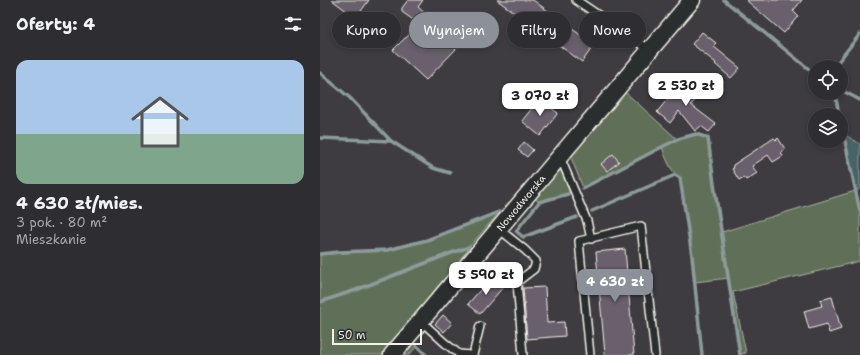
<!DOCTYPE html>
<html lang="pl">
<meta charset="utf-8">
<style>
body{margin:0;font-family:"Shantell Sans",sans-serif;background:#363539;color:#f1f3f6;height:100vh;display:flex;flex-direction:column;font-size:15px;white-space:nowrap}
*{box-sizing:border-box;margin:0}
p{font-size:13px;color:#a7a8ab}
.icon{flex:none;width:22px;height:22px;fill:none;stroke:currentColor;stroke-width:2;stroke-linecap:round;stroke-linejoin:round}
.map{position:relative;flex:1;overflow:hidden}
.details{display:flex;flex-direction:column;background:#2e2d31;width:320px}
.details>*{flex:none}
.banner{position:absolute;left:12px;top:12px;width:380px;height:36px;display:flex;gap:8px}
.buttons{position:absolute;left:488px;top:60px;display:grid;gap:8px}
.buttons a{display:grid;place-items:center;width:40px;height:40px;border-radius:50%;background:#2e2d31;box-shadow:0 2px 6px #0003,0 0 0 1px #49494d;font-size:20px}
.scale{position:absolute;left:12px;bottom:10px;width:90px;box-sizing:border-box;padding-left:4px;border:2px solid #f4f1e8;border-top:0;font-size:11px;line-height:14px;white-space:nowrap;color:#f4f1e8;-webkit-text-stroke:3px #2a2d2e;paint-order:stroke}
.price{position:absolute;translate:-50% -34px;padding:0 9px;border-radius:8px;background:#fff;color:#222;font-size:13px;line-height:26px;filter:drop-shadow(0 1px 2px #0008)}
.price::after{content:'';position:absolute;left:50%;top:24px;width:12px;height:9px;margin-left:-6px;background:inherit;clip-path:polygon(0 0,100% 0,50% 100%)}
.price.on{background:#8c9099;color:#fff}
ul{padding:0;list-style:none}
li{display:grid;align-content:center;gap:8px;height:212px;padding:0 16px}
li+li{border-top:1px solid #49494d}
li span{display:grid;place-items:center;height:124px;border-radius:12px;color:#555}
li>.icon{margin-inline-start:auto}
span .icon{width:72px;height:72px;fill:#fffc;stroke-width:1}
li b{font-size:17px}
h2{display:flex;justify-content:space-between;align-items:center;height:48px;padding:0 16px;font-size:17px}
.chip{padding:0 14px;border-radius:18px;background:#2e2d31;box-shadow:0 2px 6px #0003,0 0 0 1px #49494d;font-size:14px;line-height:36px}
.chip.on{background:#8c9099;color:#fff}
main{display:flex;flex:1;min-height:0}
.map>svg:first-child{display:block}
.green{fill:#617058;stroke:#aab0a0}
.water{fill:#466468;stroke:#8c9c9b}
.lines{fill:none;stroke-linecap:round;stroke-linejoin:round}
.stream{stroke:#8c9c9b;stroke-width:3.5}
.building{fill:#6b5e6c;stroke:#f4f1e8}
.service-casing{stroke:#f4f1e8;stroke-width:10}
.tertiary-casing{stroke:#f4f1e8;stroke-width:19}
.service{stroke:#2a2d2e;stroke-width:7}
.tertiary{stroke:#2a2d2e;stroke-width:16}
.labels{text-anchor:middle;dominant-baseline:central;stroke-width:3;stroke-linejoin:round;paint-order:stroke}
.street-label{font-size:10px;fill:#f4f1e8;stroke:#2a2d2e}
</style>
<main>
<section class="details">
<h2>Oferty: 4<svg class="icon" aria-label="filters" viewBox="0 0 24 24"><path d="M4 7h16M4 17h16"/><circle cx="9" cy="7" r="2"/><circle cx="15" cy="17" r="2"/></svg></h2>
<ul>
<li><span style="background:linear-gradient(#a9c7e8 60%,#7fa58c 0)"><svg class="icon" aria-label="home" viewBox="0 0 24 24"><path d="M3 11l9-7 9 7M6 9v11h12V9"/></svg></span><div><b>4 630 zł/mies.</b><p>3 pok. · 80 m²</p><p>Mieszkanie</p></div></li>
</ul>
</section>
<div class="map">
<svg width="540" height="355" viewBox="0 0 540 355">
<rect width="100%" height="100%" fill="#3e3c41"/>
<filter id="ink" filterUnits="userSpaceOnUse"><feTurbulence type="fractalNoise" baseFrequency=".025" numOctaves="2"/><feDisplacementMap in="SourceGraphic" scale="8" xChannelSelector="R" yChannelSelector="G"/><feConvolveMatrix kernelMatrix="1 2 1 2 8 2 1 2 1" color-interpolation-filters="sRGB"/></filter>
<g filter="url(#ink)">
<g class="green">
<path d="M304 91 357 139 376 134 388 138 394 184 402 232 535 191 540 211V261L413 292 426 353 420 354 409 278 375 282 372 256 360 178C350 171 346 158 342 147L263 188 250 155Z"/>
<polygon points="240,167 250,193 219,202 214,198"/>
<polygon points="179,213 149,247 147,251 62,355 0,355 0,255 22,253 69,251 109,240"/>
<polygon points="92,342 97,346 89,355 81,355"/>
</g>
<polygon class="water" points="524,136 527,136 540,144 540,189 535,191"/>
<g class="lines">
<g class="stream">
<polyline points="404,0 495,74"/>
<polyline points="514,67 540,34"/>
<polyline points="0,73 30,98 71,141 113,168 130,173"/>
<polyline points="521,90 540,100"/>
<polyline points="515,93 519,115"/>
<polyline points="521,123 540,211"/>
<polyline points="0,138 71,141"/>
<polyline points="263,188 342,147 358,139 376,134 388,138 394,184 420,355"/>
<polyline points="248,194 219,202 196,231 203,237 257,217"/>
<polyline points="272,211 355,175 360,178 372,256 382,355"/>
<polyline points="0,254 19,252 67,250 107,240 179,212"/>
<polyline points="0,302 36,290 134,252 149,247"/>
<polyline points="97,346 106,355"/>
</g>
</g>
<g class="building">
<polygon points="12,0 49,0 36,18"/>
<polygon points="88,0 103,0 98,7 119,26 117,28 137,48 106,80 73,50 85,38 86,38 99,24 82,12 82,8"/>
<polygon points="177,0 213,0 274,45 262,62"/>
<polygon points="426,0 482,0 473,11 478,16 464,33"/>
<polygon points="382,32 396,43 393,46 420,68 411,78 395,64 396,63 372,44"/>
<polygon points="364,79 381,93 371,105 396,124 389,132 381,126 375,131 359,111 350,123 337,112"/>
<polygon points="219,99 238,113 220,136 202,121"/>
<polygon points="454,138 456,140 458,138 465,149 461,152 463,156 453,162 448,155 432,166 437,173 426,180 424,177 419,180 412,169 414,168 413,165"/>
<polygon points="204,142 213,150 207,157 198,150"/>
<polygon points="293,154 299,162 287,171 281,164"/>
<polygon points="305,249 314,355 285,355 276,252"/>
<polygon points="174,277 184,286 160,314 148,304 161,289 162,290"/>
<polygon points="225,287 227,323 244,322 245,336 207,339 203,288"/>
<polygon points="512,297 521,329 509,333 507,324 489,329 484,311 502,306 500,300"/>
<polygon points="123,315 132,323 124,332 115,324"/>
</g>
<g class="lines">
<g class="service-casing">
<g id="service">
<polyline points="256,0 330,50"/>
<polyline points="239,158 243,164 267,221 271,239"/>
<polyline points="179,229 205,250 216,261 214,269 197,282 203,355"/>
<polyline points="101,321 125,343 139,354 151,355"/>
<polyline points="153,355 160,326"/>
<polyline points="270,355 259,241 321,226 335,355"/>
</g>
</g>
<g class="tertiary-casing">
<polyline id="tertiary" points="72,355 372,0"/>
</g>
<use href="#service" class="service"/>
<use href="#tertiary" class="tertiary"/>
</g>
</g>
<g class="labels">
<g class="street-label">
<text transform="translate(201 203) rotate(-50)">Nowodworska</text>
</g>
</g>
</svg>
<div class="buttons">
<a><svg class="icon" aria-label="locate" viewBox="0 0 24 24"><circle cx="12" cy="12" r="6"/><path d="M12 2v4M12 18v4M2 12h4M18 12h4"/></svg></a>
<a><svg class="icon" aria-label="layers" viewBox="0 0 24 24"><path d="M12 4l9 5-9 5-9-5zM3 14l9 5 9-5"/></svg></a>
</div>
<div class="scale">50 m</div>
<b class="price" style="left:366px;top:107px">2 530 zł</b>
<b class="price" style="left:220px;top:117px">3 070 zł</b>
<b class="price" style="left:166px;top:296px">5 590 zł</b>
<b class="price on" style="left:295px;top:303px">4 630 zł</b>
<div class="banner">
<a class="chip">Kupno</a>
<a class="chip on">Wynajem</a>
<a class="chip">Filtry</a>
<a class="chip">Nowe</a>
</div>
</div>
</main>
